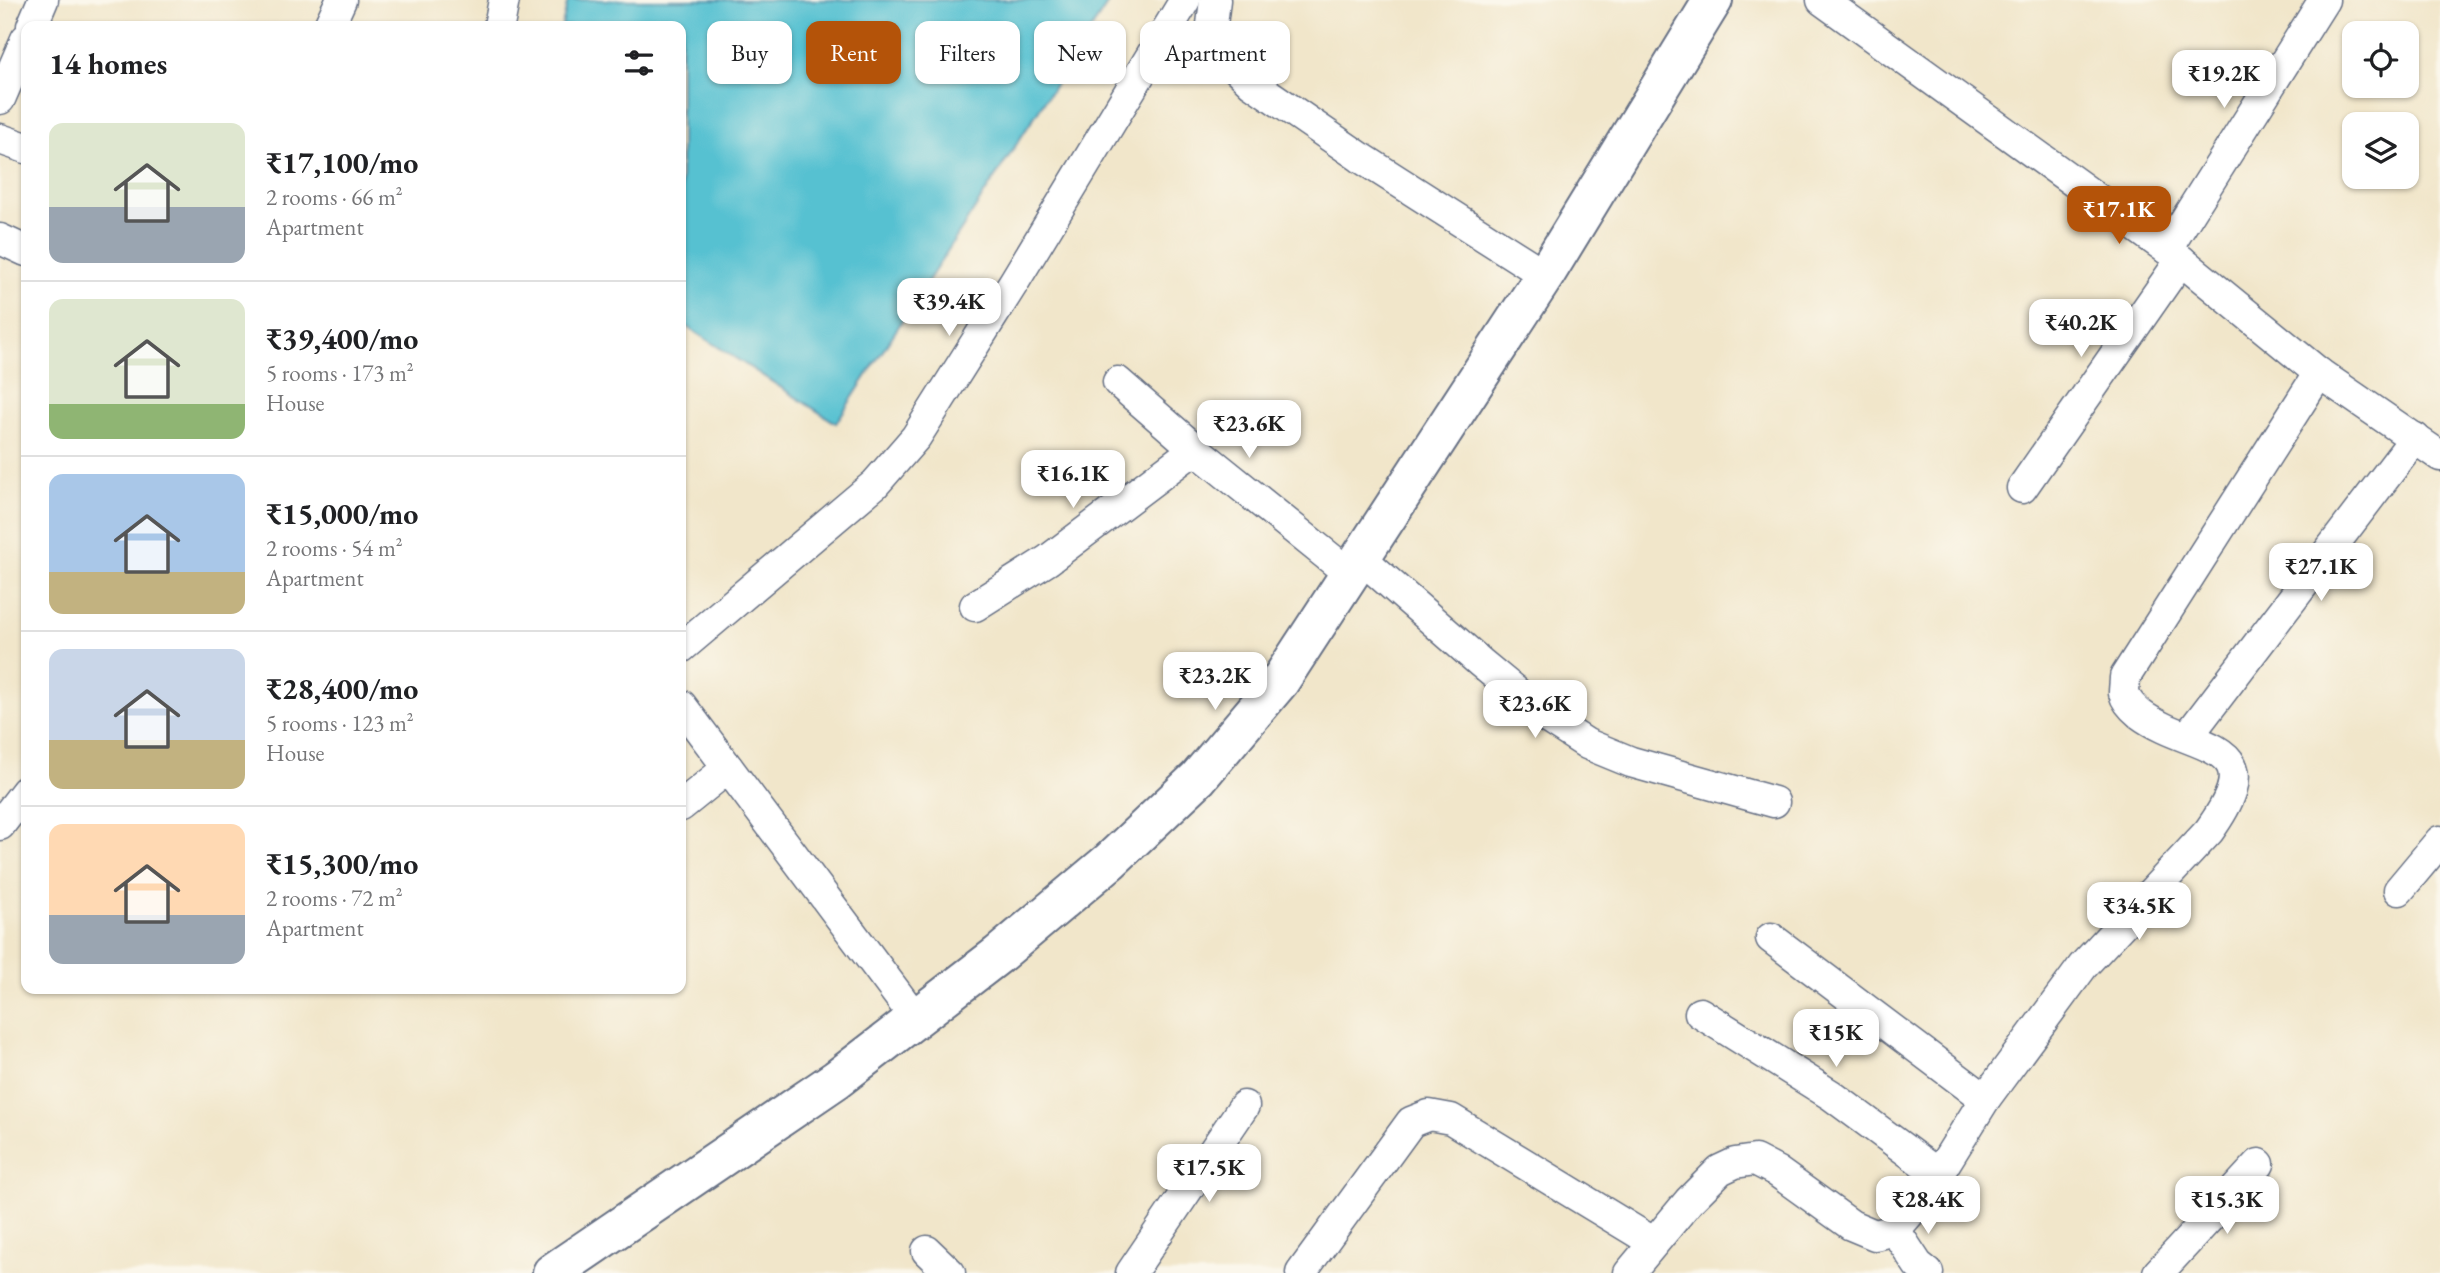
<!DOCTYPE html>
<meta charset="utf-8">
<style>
body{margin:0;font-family:"EB Garamond",serif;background:#f6f6f6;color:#202124;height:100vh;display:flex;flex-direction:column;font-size:26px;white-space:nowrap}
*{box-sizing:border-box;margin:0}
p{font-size:23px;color:#757577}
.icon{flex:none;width:38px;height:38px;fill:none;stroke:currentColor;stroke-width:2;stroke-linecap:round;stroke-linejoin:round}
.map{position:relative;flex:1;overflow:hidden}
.details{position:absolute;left:21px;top:21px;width:665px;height:973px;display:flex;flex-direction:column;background:#fff;border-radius:14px;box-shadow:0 2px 5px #0004}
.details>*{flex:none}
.hud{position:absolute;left:707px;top:21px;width:665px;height:63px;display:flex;gap:14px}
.tools{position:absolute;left:2342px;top:21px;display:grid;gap:14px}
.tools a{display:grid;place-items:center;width:77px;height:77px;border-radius:14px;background:#fff;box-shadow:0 2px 5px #0004;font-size:35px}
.price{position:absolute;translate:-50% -60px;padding:0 16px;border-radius:14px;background:#fff;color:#222;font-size:23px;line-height:46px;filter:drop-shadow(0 2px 4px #0008)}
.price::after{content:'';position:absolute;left:50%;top:42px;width:21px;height:16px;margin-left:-10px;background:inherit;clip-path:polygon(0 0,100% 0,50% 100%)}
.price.active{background:#b45309;color:#fff}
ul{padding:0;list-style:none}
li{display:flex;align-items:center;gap:21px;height:175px;padding:0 28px}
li+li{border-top:2px solid #e0e0e0}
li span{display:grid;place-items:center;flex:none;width:196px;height:140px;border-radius:14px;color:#555}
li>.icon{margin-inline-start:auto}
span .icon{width:84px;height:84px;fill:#fffc;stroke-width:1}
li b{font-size:30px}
h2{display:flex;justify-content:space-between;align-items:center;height:84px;padding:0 28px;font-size:30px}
.chip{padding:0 24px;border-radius:14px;background:#fff;box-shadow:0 2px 5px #0004;font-size:24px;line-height:63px}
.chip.active{background:#b45309;color:#fff}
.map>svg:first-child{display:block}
.water{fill:#56c1d1;stroke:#387898;stroke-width:2}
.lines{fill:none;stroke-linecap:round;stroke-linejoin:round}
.minor-casing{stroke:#666f84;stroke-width:33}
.tertiary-casing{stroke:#666f84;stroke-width:42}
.minor{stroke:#fff;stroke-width:30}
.tertiary{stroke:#fff;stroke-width:38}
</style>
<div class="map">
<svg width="2440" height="1273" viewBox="0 0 2440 1273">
<rect width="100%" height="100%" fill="#fbf7ec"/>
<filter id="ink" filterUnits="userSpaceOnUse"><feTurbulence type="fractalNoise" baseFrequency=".0143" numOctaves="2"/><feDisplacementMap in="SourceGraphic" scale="14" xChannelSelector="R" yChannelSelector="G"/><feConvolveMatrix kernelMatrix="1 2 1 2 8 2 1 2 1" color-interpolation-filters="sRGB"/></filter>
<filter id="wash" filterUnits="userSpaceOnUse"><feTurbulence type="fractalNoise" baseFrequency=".00686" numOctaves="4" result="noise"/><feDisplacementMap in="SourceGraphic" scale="28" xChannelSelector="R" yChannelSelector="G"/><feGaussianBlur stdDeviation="1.57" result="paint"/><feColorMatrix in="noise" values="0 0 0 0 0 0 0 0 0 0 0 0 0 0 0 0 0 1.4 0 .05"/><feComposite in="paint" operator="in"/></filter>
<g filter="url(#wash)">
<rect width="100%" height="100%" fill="#f1e6ca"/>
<polygon class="water" points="568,0 1110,0 836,423 681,323 681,26 562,26"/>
</g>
<g filter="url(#ink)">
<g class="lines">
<g class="minor-casing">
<g id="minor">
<polyline points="1215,0 1211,33 1227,59 1252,83 1360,157 1545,275"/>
<polyline points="1822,0 2167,249 2319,373 2440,456"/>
<polyline points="32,26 43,0"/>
<polyline points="329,26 341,0"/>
<polyline points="499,26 504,0"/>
<polyline points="0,99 26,39"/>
<polyline points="0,139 26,148"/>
<polyline points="0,239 26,251"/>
<polyline points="2167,249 2324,0"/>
<polyline points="1118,382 1195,449 1350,574"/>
<polyline points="2022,488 2181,260"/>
<polyline points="1361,558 1481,663 1550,720 1587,744 1631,762 1774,802"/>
<polyline points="975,606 1048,560 1195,449"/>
<polyline points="681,648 875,484 916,437 1014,282 1185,0"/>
<polyline points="681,705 916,1019"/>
<polyline points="2188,736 2415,438"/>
<polyline points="681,806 728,768"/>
<polyline points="0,825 26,791"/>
<polyline points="2399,890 2440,841"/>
<polyline points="1771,938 1985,1099"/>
<polyline points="1700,1013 1831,1095 1938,1174"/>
<polyline points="1895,1230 1918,1265 1928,1273"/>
<polyline points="927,1251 950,1273"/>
<polyline points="1131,1273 1244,1106"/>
<polyline points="1301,1273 1411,1122 1429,1115 1451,1119 1653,1242"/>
<path d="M1629 1273 1689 1201 1720 1170 1735 1163 1755 1160 1776 1171 1851 1225 1875 1235 1895 1230 1926 1194 1985 1099 2083 966 2209 831C2276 738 2192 753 2140 714 2134 709 2126 701 2124 693 2124 688 2125 682 2125 677L2319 373"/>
<polyline points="2158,1273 2259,1164"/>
</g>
</g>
<g class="tertiary-casing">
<polyline id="tertiary" points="552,1273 837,1079 998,955 1110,861 1198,778 1280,681 1545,275 1713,0"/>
</g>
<use href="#minor" class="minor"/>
<use href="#tertiary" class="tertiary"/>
</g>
</g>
</svg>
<div class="tools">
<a><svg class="icon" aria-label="locate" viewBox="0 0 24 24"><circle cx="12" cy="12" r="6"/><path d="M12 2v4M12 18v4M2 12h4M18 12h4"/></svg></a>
<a><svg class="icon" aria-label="layers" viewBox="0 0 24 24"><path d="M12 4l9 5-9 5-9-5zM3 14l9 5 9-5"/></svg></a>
</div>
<b class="price" style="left:2224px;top:110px">₹19.2K</b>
<b class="price active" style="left:2119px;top:246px">₹17.1K</b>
<b class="price" style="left:949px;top:338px">₹39.4K</b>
<b class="price" style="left:2081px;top:359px">₹40.2K</b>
<b class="price" style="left:1249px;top:460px">₹23.6K</b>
<b class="price" style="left:1073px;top:510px">₹16.1K</b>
<b class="price" style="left:2321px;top:603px">₹27.1K</b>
<b class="price" style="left:1215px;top:712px">₹23.2K</b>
<b class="price" style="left:1535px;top:740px">₹23.6K</b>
<b class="price" style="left:2139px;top:942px">₹34.5K</b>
<b class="price" style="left:1836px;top:1069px">₹15K</b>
<b class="price" style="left:1209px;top:1204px">₹17.5K</b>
<b class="price" style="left:1928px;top:1236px">₹28.4K</b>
<b class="price" style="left:2227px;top:1236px">₹15.3K</b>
<div class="hud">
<a class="chip">Buy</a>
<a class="chip active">Rent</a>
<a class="chip">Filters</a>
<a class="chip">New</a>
<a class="chip">Apartment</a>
</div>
<section class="details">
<h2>14 homes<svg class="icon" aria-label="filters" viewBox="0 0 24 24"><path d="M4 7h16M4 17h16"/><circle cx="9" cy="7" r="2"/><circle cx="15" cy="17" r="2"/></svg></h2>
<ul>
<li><span style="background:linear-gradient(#dfe7d0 60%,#9aa5b1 0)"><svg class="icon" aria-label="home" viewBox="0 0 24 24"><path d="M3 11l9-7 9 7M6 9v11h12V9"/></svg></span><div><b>₹17,100/mo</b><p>2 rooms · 66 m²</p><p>Apartment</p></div></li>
<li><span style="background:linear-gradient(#dfe7d0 75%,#8fb573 0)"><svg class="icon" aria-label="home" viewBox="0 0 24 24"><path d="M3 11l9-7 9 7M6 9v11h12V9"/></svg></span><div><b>₹39,400/mo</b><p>5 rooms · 173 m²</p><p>House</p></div></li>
<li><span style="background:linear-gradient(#a9c7e8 70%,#c2b280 0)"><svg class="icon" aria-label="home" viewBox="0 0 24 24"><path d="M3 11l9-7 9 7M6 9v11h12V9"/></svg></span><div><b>₹15,000/mo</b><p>2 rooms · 54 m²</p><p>Apartment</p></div></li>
<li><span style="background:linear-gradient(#c9d6e8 65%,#c2b280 0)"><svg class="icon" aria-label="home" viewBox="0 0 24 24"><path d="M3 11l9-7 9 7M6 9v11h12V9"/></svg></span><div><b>₹28,400/mo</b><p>5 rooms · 123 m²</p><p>House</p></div></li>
<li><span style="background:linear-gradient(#ffd9b3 65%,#9aa5b1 0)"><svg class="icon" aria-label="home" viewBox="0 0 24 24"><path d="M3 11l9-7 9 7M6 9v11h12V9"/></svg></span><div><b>₹15,300/mo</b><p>2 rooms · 72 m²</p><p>Apartment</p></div></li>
</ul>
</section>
</div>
